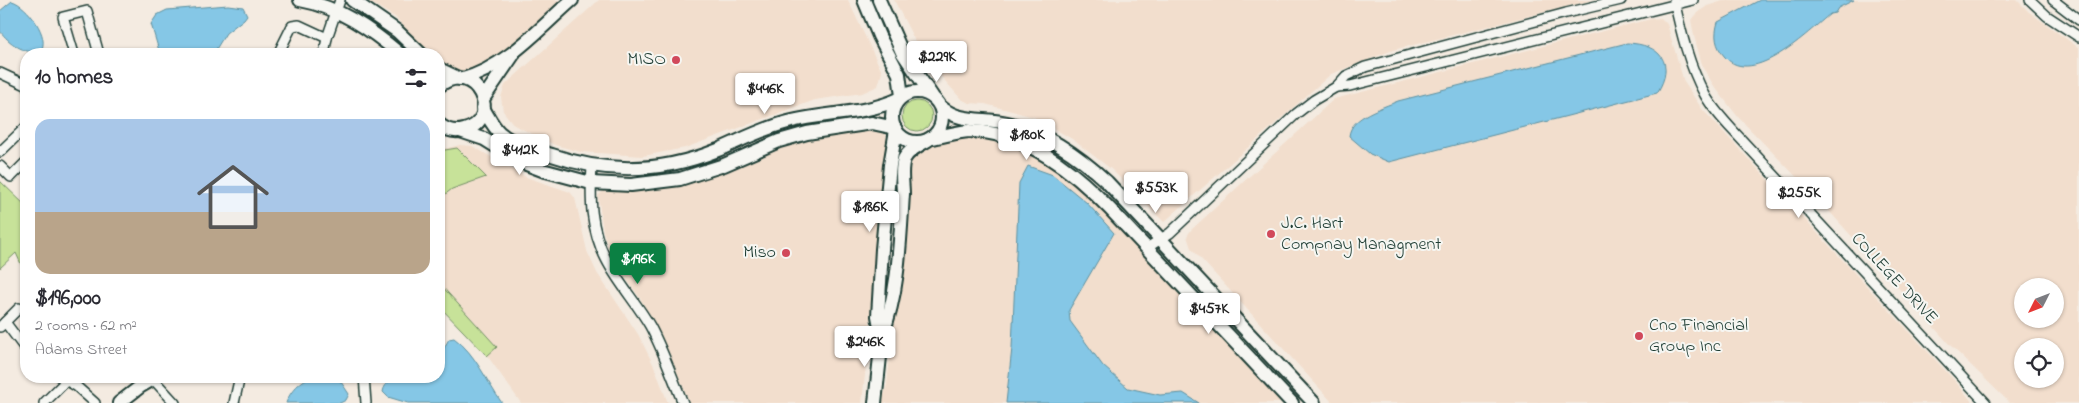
<!DOCTYPE html>
<meta charset="utf-8">
<style>
body{margin:0;font-family:"Indie Flower",sans-serif;background:#f2f2f3;color:#2b2b33;height:100vh;display:flex;flex-direction:column;font-size:19px;white-space:nowrap}
*{box-sizing:border-box;margin:0}
p{font-size:16px;color:#7c7c81}
.icon{flex:none;width:28px;height:28px;fill:none;stroke:currentColor;stroke-width:2;stroke-linecap:round;stroke-linejoin:round}
.map{position:relative;flex:1;overflow:hidden}
.panel{position:absolute;left:20px;top:48px;width:425px;height:335px;display:flex;flex-direction:column;background:#fff;border-radius:20px;box-shadow:0 1px 4px #0004}
.panel>*{flex:none}
.needle{width:32px;rotate:228deg}
.tools{position:absolute;left:2014px;top:278px;display:grid;gap:10px}
.tools a{display:grid;place-items:center;width:50px;height:50px;border-radius:50%;background:#fff;box-shadow:0 1px 4px #0004;font-size:25px}
.price{position:absolute;translate:-50% -42px;padding:0 11px;border-radius:5px;background:#fff;color:#222;font-size:16px;line-height:32px;filter:drop-shadow(0 1px 2px #0008)}
.price::after{content:'';position:absolute;left:50%;top:30px;width:15px;height:11px;margin-left:-8px;background:inherit;clip-path:polygon(0 0,100% 0,50% 100%)}
.price.active{background:#0b8043;color:#fff}
ul{padding:0;list-style:none}
li{display:grid;align-content:center;gap:10px;height:265px;padding:0 15px}
li span{display:grid;place-items:center;height:155px;border-radius:15px;color:#555}
li>.icon{margin-inline-start:auto}
span .icon{width:90px;height:90px;fill:#fffc;stroke-width:1}
li b{font-size:21px}
h2{display:flex;justify-content:space-between;align-items:center;height:60px;padding:0 15px;font-size:21px}
.map>svg:first-child{display:block}
.built{fill:#f2decd;fill-rule:evenodd}
.green{fill:#c7e299;stroke:#739066}
.water{fill:#85c7e6;stroke:#5c909f}
.lines{fill:none;stroke-linecap:round;stroke-linejoin:round}
.street-casing{stroke:#1f3d34;stroke-width:12}
.secondary-casing{stroke:#1f3d34;stroke-width:16}
.street{stroke:#f6f6f2;stroke-width:9}
.secondary{stroke:#f6f6f2;stroke-width:12}
.poi-dot{fill:#d1495b;stroke:#f6f6f2;stroke-width:2}
.labels{text-anchor:middle;dominant-baseline:central;stroke-width:4;stroke-linejoin:round;paint-order:stroke}
.poi-label{font-size:18px;fill:#1f3d34;stroke:#f6f6f2;text-anchor:end}
.street-label{font-size:18px;fill:#1f3d34;stroke:#f6f6f2}
</style>
<div class="map">
<svg width="2079" height="403" viewBox="0 0 2079 403">
<rect width="100%" height="100%" fill="#f4ebe1"/>
<filter id="ink" filterUnits="userSpaceOnUse"><feTurbulence type="fractalNoise" baseFrequency=".02" numOctaves="2"/><feDisplacementMap in="SourceGraphic" scale="10" xChannelSelector="R" yChannelSelector="G"/><feConvolveMatrix kernelMatrix="1 2 1 2 8 2 1 2 1" color-interpolation-filters="sRGB"/></filter>
<g filter="url(#ink)">
<g class="built">
<polygon points="366,0 561,0 496,61 471,73 451,70 439,63 439,54 428,54 395,17"/>
<polygon points="599,0 848,0 882,72 878,86 862,93 815,100 685,148 643,156 581,152 555,145 514,125 503,111 501,97 505,85"/>
<polygon points="894,0 1593,0 1393,50 1331,74 1164,222 1111,169 1072,139 1034,117 985,104 969,103 961,99 931,65 916,43"/>
<path d="M1726 0H2017L2029 12 2079 48V403H2010L1950 345 1819 200 1738 117 1714 86 1703 68 1694 36 1691 20 1698 13 1707 6ZM2022 286H2055V319H2022ZM2022 346H2055V379H2022Z"/>
<polygon points="1661,18 1667,24 1684,82 1702,109 1955,381 1973,403 1333,403 1191,248 1187,236 1191,230 1334,99 1651,19"/>
<polygon points="866,130 885,133 887,139 884,193 862,403 690,403 662,337 640,298 618,267 607,244 603,231 598,196 603,191 649,191 679,186 701,180 780,147 822,136"/>
<polygon points="982,135 1031,151 1072,178 1288,403 882,403 887,384 908,189 907,168 914,156 923,149 941,142"/>
<polygon points="460,145 472,146 526,177 570,192 575,198 587,251 597,273 638,334 655,368 668,403 521,403 464,323 439,292 439,150"/>
</g>
<g class="green">
<circle cx="917" cy="116" r="15"/>
<polygon points="457,148 486,177 452,189 439,199 439,151"/>
<polygon points="0,181 26,206 26,275 16,253 0,268"/>
<polygon points="439,283 497,347 487,356 439,306"/>
</g>
<g class="water">
<path d="M1760 0H1854L1838 8 1835 13 1830 14C1809 31 1753 88 1725 57 1715 46 1714 35 1718 22Z"/>
<path d="M12 1C27 5 52 38 40 52 24 54 9 43 0 31V11Z"/>
<polygon points="228,5 243,7 247,15 244,19 226,33 213,54 160,54 151,24 157,15 167,10"/>
<path d="M1627 43C1660 44 1676 63 1657 93L1389 162 1370 154 1349 136C1351 116 1382 108 1398 101Z"/>
<polygon points="1028,166 1053,175 1087,203 1114,233 1069,310 1070,321 1103,366 1128,388 1160,395 1183,393 1199,403 1006,403 1012,348 1019,183"/>
<path d="M454 338C476 354 486 381 502 403H408L388 397 383 392C386 371 422 376 439 376V357L449 339Z"/>
<path d="M313 376H333L341 382 349 394 346 400 340 403H286C290 391 301 380 313 376Z"/>
</g>
<g class="lines">
<g class="street-casing">
<g id="street">
<path d="M1674 0C1681 32 1689 66 1705 95 1714 111 1727 124 1739 137L1986 403"/>
<polyline points="2030,0 2047,16 2079,37"/>
<polyline points="2053,0 2079,20"/>
<polyline points="74,54 63,17 87,11 99,54"/>
<polyline points="278,54 292,26 299,25 327,38"/>
<polyline points="324,54 327,38 340,0"/>
<polyline points="0,73 26,85"/>
<polyline points="1336,87 1350,86 1693,0"/>
<polyline points="0,152 26,127"/>
<polyline points="0,166 11,177 26,162"/>
<path d="M592 166C590 199 590 228 606 259 618 283 637 303 650 326 663 350 672 377 683 403"/>
<polyline points="1147,248 1170,233 1296,114 1314,100 1336,87 1346,76 1365,67 1566,13 1621,0"/>
<polyline points="5,322 26,350"/>
<polyline points="0,327 19,308"/>
<polyline points="59,376 76,386 95,403"/>
<polyline points="364,376 366,403"/>
<polyline points="153,379 175,403"/>
<polyline points="44,403 66,381"/>
<polyline points="234,403 240,376"/>
</g>
</g>
<g class="secondary-casing">
<g id="secondary">
<path d="M300 0C339 7 370 29 400 54"/>
<polyline points="352,0 397,31 421,54"/>
<polyline points="864,0 879,36 899,74 902,96"/>
<polyline points="879,0 902,52 932,96"/>
<polyline points="439,69 460,79"/>
<path d="M463 79C505 68 539 29 572 0"/>
<path d="M439 86C475 57 505 120 464 130 454 133 446 130 439 124"/>
<circle cx="917" cy="117" r="25"/>
<polyline points="483,99 513,55"/>
<path d="M941 107C960 124 987 117 1011 124 1048 134 1079 156 1107 182L1314 403"/>
<path d="M483 108C488 116 493 127 500 133 511 143 537 151 552 155 607 174 664 172 718 150 741 140 764 128 788 122 825 112 864 115 899 99"/>
<polyline points="460,131 484,139 521,162 542,170 591,183 631,185 680,179 724,165 779,141 807,133 872,123 895,128"/>
<path d="M932 138C944 136 956 132 969 131 1024 131 1075 172 1110 209L1292 403"/>
<path d="M882 335C899 293 900 239 903 194 903 183 900 170 904 159 909 150 919 145 928 140"/>
<polyline points="119,403 141,386 153,379"/>
<polyline points="875,403 882,338 878,316 882,249 890,165 896,130"/>
</g>
</g>
<use href="#street" class="street"/>
<use href="#secondary" class="secondary"/>
</g>
</g>
<g class="poi-dot">
<circle cx="676" cy="60" r="5"/>
<circle cx="1271" cy="234" r="5"/>
<circle cx="786" cy="253" r="5"/>
<circle cx="1639" cy="336" r="5"/>
</g>
<g class="labels">
<g class="poi-label">
<text x="666" y="60">MISO</text>
<text x="1281" y="224" text-anchor="start">J.C. Hart<tspan x="1281" dy="21">Compnay Managment</tspan></text>
<text x="776" y="253">Miso</text>
<text x="1649" y="326" text-anchor="start">Cno Financial<tspan x="1649" dy="21">Group Inc</tspan></text>
</g>
<g class="street-label">
<text transform="translate(1894 279) rotate(47)">COLLEGE DRIVE</text>
</g>
</g>
</svg>
<div class="tools">
<a><svg class="needle" viewBox="-14 -14 28 28"><path d="M0-13l5 13h-10z" fill="#e53935"/><path d="M0 13l5-13h-10z" fill="#7c7c81"/></svg></a>
<a><svg class="icon" aria-label="locate" viewBox="0 0 24 24"><circle cx="12" cy="12" r="6"/><path d="M12 2v4M12 18v4M2 12h4M18 12h4"/></svg></a>
</div>
<b class="price" style="left:937px;top:83px">$229K</b>
<b class="price" style="left:765px;top:115px">$446K</b>
<b class="price" style="left:1027px;top:161px">$180K</b>
<b class="price" style="left:520px;top:176px">$412K</b>
<b class="price" style="left:1156px;top:214px">$553K</b>
<b class="price" style="left:1799px;top:219px">$255K</b>
<b class="price" style="left:870px;top:233px">$186K</b>
<b class="price active" style="left:638px;top:285px">$196K</b>
<b class="price" style="left:1209px;top:335px">$457K</b>
<b class="price" style="left:865px;top:368px">$246K</b>
<section class="panel">
<h2>10 homes<svg class="icon" aria-label="filters" viewBox="0 0 24 24"><path d="M4 7h16M4 17h16"/><circle cx="9" cy="7" r="2"/><circle cx="15" cy="17" r="2"/></svg></h2>
<ul>
<li><span style="background:linear-gradient(#a9c7e8 60%,#b9a48a 0)"><svg class="icon" aria-label="home" viewBox="0 0 24 24"><path d="M3 11l9-7 9 7M6 9v11h12V9"/></svg></span><div><b>$196,000</b><p>2 rooms · 62 m²</p><p>Adams Street</p></div></li>
</ul>
</section>
</div>
